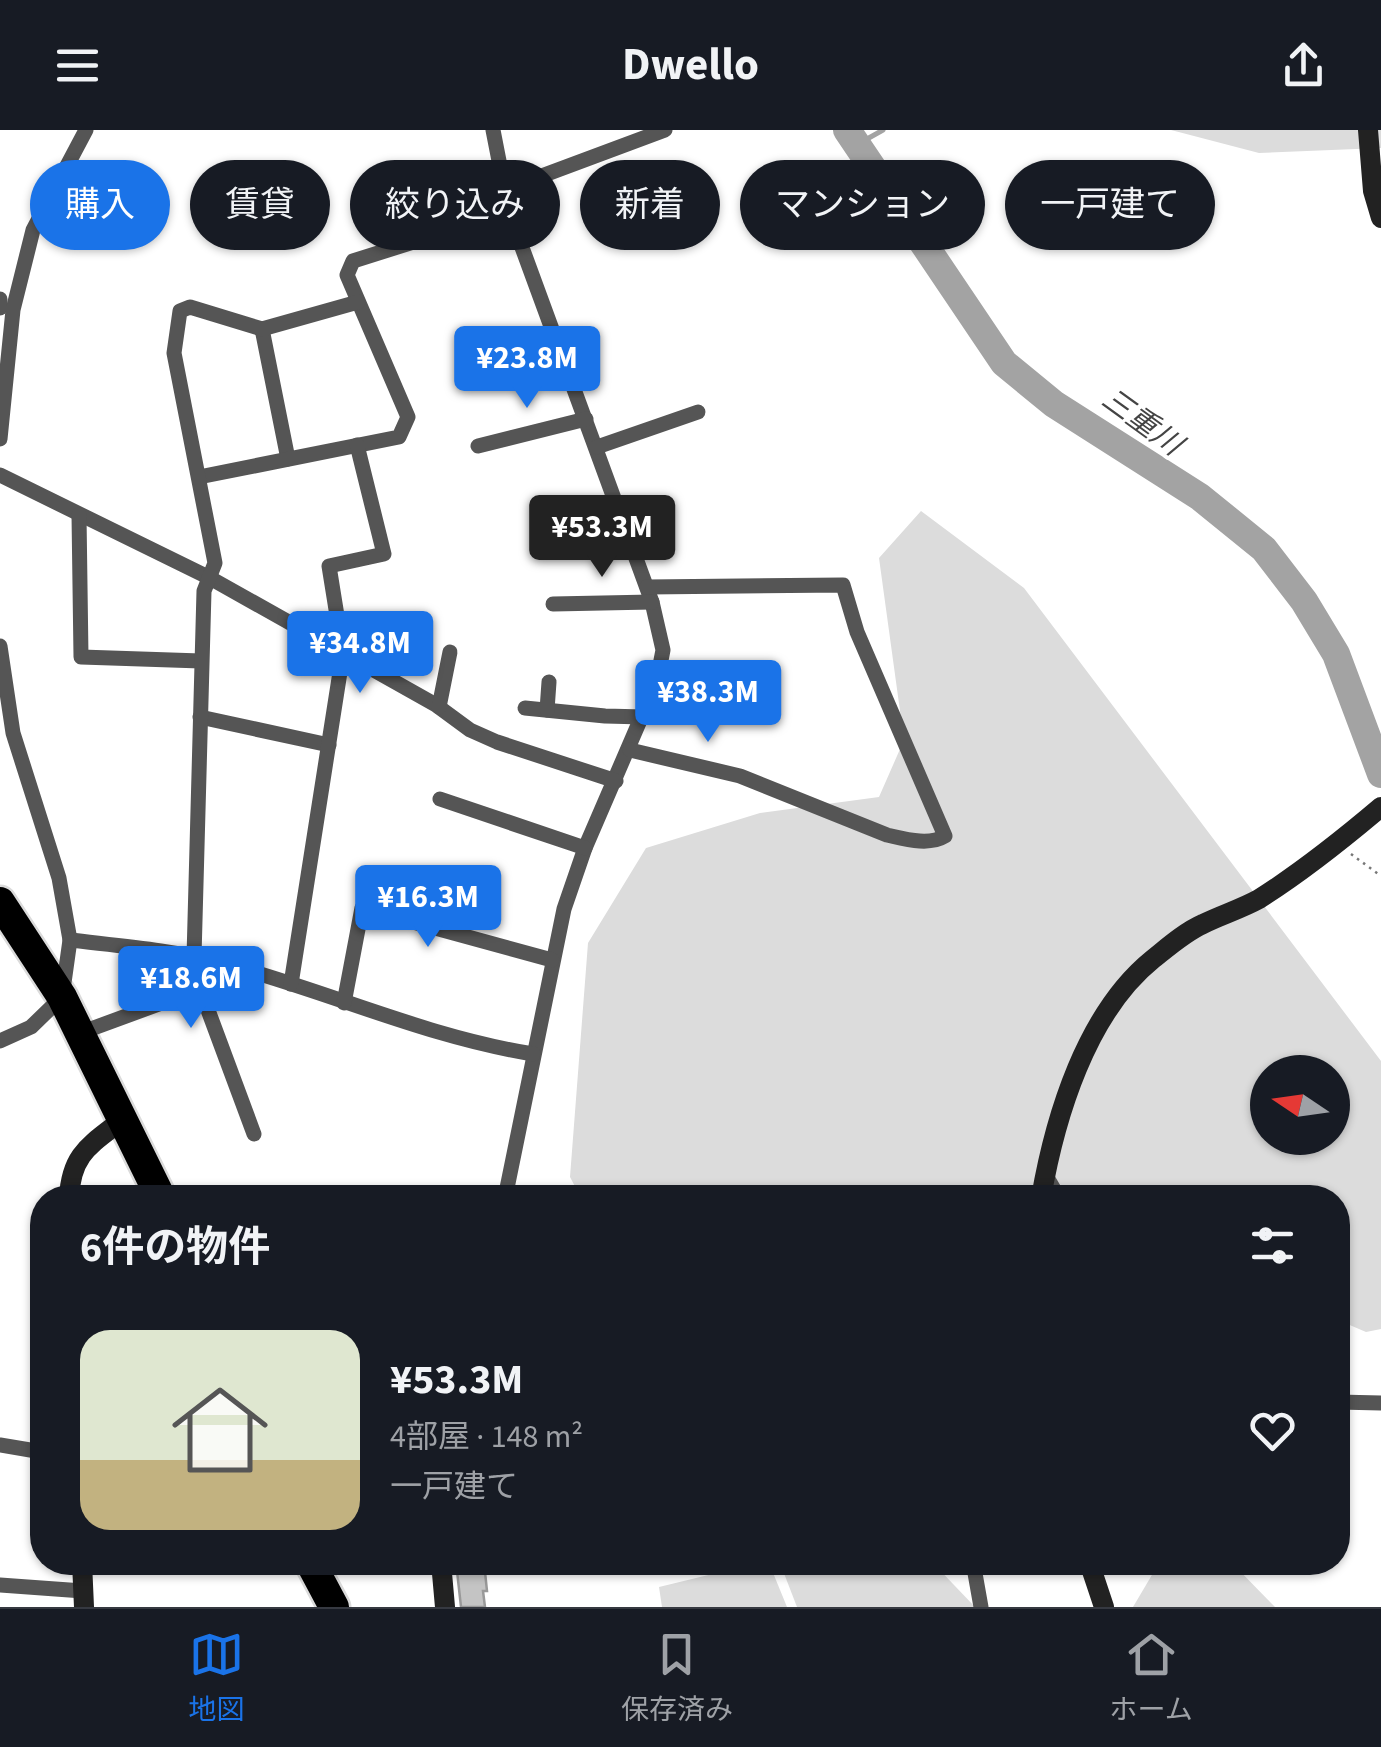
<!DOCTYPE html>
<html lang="ja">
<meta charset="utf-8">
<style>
body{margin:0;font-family:"Source Sans 3","Noto Sans JP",sans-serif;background:#20242c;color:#f1f3f6;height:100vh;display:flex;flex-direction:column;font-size:38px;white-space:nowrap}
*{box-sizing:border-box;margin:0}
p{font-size:32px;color:#9ea1a6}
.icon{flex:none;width:55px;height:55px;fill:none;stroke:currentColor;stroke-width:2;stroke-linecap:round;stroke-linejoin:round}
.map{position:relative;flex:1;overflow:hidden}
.drawer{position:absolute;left:30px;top:1055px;width:1320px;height:390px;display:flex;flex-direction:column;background:#171b24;border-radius:40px;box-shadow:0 2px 8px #0004}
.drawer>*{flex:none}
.top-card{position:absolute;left:30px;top:30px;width:1322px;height:90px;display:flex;gap:20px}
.needle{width:65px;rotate:283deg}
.fabs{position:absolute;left:1250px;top:925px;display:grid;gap:20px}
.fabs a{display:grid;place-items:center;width:100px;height:100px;border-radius:50%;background:#171b24;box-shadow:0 2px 8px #0004;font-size:50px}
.price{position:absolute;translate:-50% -85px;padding:0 22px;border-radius:10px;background:#1a73e8;color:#fff;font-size:32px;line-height:65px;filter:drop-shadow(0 2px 5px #0008)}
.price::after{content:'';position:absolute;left:50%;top:60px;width:30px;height:22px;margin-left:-15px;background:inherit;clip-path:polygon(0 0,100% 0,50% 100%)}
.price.current{background:#222;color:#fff}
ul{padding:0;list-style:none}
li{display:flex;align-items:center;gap:30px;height:250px;padding:0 50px}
li span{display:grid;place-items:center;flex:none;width:280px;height:200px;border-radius:30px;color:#555}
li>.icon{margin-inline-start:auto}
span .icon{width:120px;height:120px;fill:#fffc;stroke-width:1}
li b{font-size:42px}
h2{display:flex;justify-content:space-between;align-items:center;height:120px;padding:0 50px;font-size:42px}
.chip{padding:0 35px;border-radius:45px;background:#171b24;box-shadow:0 2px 8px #0004;font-size:35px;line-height:90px}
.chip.current{background:#1a73e8;color:#fff}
header{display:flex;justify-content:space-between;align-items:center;height:130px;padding:0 50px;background:#171b24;font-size:45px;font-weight:700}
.menu{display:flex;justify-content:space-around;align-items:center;height:140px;border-top:2px solid #363941;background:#171b24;font-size:28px;color:#9ea1a6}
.menu a{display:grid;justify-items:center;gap:5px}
.menu .current{color:#1a73e8}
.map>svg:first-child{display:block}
.green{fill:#dcdcdc;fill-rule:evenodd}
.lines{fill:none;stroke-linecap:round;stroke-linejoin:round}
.stream{stroke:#a3a3a3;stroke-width:5}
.river{stroke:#a3a3a3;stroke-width:28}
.building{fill:#c4c4c4;stroke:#999;stroke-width:2.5}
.highway-casing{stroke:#dbdbdb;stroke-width:35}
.path{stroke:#777;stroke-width:2.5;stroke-dasharray:2.5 5;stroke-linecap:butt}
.street{stroke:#555;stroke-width:15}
.secondary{stroke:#222;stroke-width:20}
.highway{stroke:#000;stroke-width:30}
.labels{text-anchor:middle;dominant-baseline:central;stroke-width:8;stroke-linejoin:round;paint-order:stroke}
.water-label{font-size:30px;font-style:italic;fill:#444;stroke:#fff}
</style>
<header><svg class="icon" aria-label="menu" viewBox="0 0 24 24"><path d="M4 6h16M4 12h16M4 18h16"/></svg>Dwello<svg class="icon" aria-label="share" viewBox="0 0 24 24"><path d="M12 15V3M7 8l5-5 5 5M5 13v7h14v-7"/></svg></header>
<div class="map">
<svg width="1381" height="1477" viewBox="0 0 1381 1477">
<rect width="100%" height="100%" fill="#fff"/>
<g class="green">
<polygon points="1171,0 1381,0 1381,18 1259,23"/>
<path d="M921 381 1024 458 1381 931V1199L1366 1202 1338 1190V1068H581L570 1047 588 813 646 718 760 683 879 667 904 610 879 428ZM1268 942H1332V1008H1268Z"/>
<polygon points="762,1432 769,1433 787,1477 662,1477 659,1457"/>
<polygon points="780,1433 933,1433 975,1477 797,1477"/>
<polygon points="1159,1433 1232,1433 1275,1477 1133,1477"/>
</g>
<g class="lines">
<polyline class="stream" points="858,14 883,0"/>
<polyline class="river" points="847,0 1004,233 1054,274 1200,367 1264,419 1304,471 1336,524 1381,644"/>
</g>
<polygon class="building" points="456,1432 484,1432 487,1461 483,1461 485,1477 461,1477"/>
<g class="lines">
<g class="highway-casing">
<g id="highway">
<polyline points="0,772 62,867 161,1068"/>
<polyline points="310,1432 334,1477"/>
</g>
</g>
<polyline class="path" points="1351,724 1381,746"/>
<g class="street">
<polyline points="493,0 509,82 652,472 663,520 657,551 585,718 564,779 505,1068"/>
<polyline points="504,60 665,0"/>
<polyline points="0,169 0,178"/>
<polyline points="262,199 288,329"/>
<polyline points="0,309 13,180 33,100 86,0"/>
<polyline points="478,316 586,289"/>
<polyline points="597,317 698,282"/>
<polyline points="0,345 210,448 436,575 470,600 497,612 616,651"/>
<polyline points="199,347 399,307 408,287 347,145 353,131 509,82"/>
<polyline points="79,385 81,527 201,531"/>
<polyline points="553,474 652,472"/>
<polyline points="0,516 13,603 59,748 70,810 62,867 31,897 0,911"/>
<polyline points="439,577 450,522"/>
<polyline points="525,578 605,586 644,587"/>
<polyline points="547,580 549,552"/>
<polyline points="200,587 329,615"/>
<path d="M630 620 740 646 887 705C905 709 929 716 945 706L857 502 843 455 647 457"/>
<polyline points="440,669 585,718"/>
<path d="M70 810C121 816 173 820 222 833 328 861 423 906 533 924"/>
<polyline points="194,827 204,461 215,433 174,223 180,181 190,177 262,199 358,172"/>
<polyline points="291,854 343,523 329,436 384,424 357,315"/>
<polyline points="344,873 362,778 552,830"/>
<polyline points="80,903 186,864 196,864 205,872 254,1004"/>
<polyline points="1045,1044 1059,1068"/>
<polyline points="1338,1272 1381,1273"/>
<polyline points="0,1315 42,1322"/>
<polyline points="973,1432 981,1477"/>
<polyline points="0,1455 83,1461"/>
</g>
<g class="secondary">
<polyline points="1368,0 1373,61 1381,88"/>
<path d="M69 1068C71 1024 90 1015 122 990"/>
<path d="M1041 1068C1055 987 1086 883 1153 829 1168 817 1185 802 1203 794 1221 785 1241 779 1259 769 1302 742 1342 710 1381 677"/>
<polyline points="82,1432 84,1477"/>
<polyline points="441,1432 445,1477"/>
<polyline points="1089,1432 1104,1477"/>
</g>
<use href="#highway" class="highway"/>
</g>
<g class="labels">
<g class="water-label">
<text transform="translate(1142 292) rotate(36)">三重川</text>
</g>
</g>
</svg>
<div class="fabs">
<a><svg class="needle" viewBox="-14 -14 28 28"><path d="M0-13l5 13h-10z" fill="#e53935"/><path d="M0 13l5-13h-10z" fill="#9ea1a6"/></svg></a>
</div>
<b class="price" style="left:527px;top:281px">¥23.8M</b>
<b class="price current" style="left:602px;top:450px">¥53.3M</b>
<b class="price" style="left:360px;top:566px">¥34.8M</b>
<b class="price" style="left:708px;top:615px">¥38.3M</b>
<b class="price" style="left:428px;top:820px">¥16.3M</b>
<b class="price" style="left:191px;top:901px">¥18.6M</b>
<div class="top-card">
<a class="chip current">購入</a>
<a class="chip">賃貸</a>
<a class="chip">絞り込み</a>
<a class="chip">新着</a>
<a class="chip">マンション</a>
<a class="chip">一戸建て</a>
</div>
<section class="drawer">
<h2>6件の物件<svg class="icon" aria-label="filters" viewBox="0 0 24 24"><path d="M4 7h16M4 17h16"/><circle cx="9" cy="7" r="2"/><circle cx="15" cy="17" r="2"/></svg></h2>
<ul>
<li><span style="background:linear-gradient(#dfe7d0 65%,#c2b280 0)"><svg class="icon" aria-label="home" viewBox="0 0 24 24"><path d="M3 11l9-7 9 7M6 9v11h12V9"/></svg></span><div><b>¥53.3M</b><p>4部屋 · 148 m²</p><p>一戸建て</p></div><svg class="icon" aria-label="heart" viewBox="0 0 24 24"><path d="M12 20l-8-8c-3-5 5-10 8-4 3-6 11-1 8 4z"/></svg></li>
</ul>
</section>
</div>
<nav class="menu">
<a class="current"><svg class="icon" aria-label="map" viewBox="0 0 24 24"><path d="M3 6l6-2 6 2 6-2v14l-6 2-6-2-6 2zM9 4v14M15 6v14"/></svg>地図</a>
<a><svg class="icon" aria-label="saved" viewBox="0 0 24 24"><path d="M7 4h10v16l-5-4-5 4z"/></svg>保存済み</a>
<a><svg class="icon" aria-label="home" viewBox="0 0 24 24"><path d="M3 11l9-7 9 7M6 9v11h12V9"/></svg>ホーム</a>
</nav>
